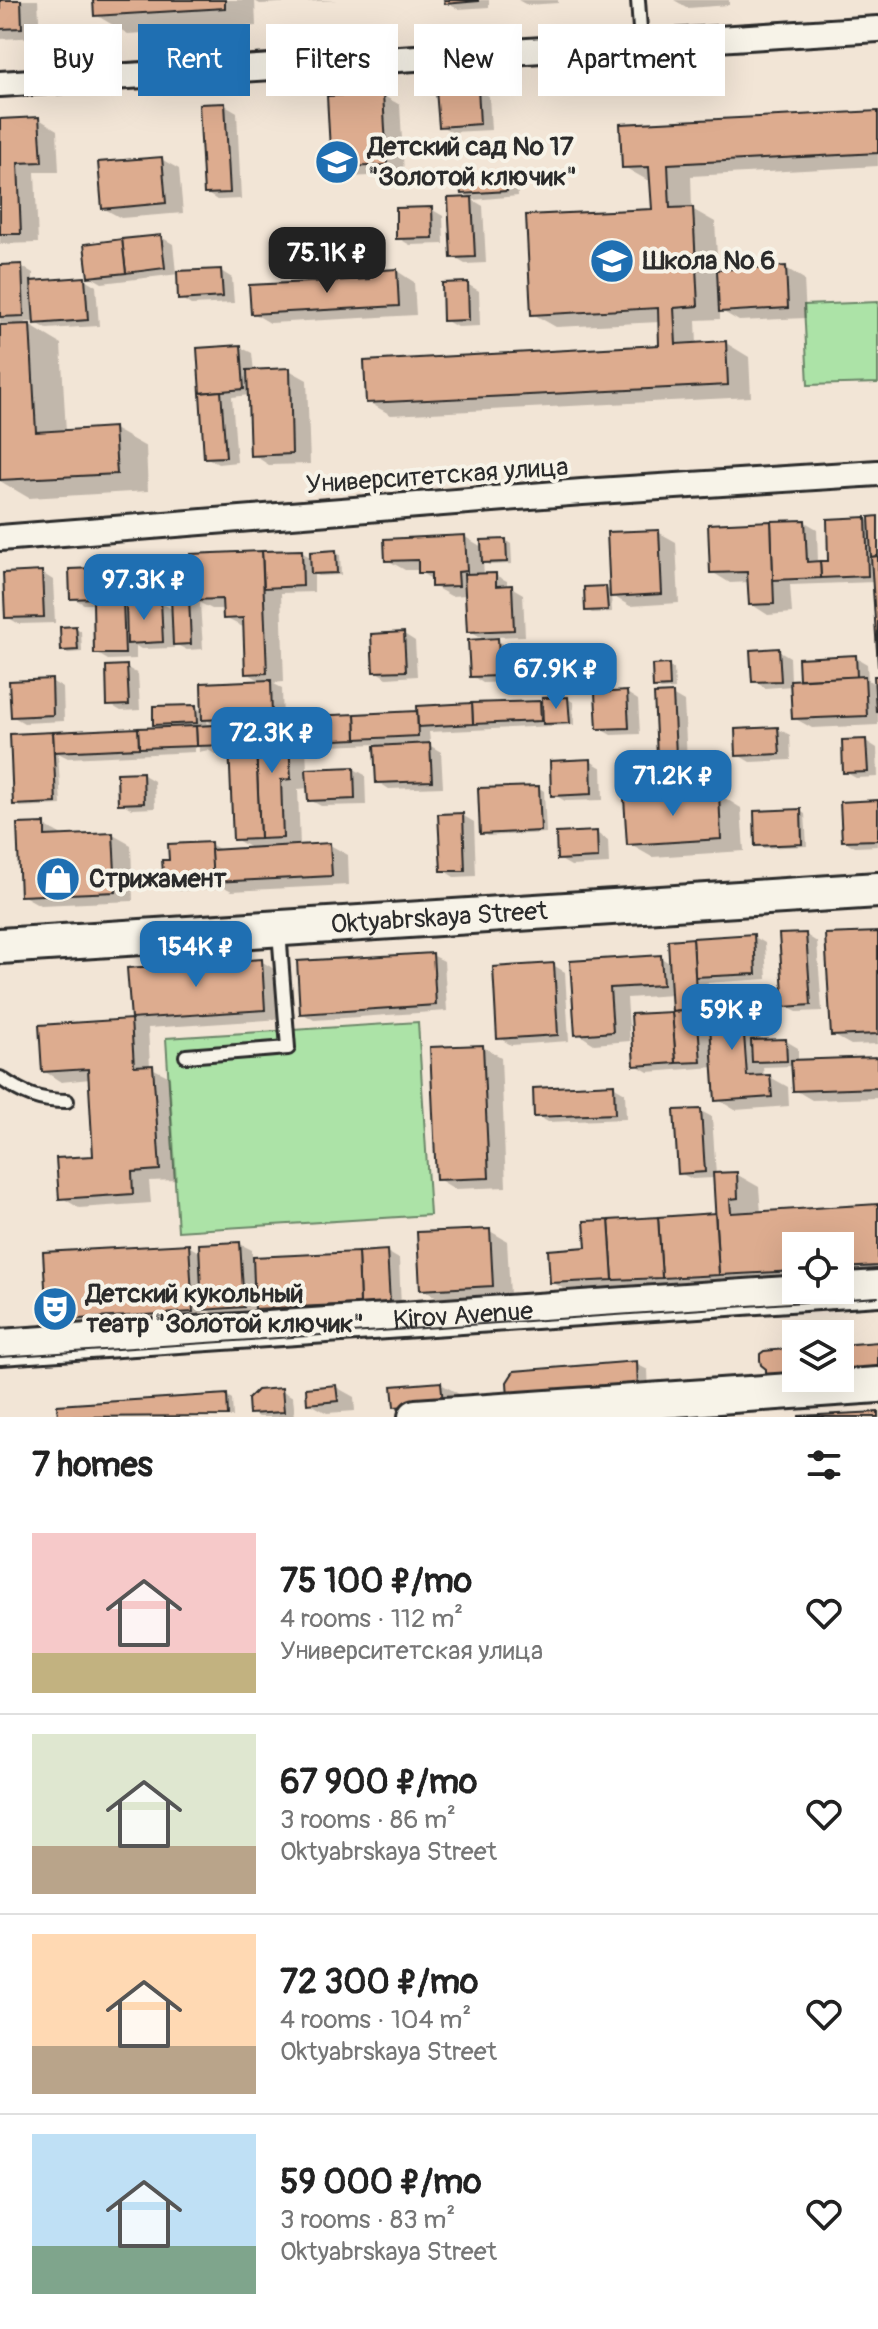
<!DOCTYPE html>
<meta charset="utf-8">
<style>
body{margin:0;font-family:Pangolin,sans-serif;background:#f2f2f2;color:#222;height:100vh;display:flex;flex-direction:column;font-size:30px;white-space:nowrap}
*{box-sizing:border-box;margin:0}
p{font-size:26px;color:#767676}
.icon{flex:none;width:44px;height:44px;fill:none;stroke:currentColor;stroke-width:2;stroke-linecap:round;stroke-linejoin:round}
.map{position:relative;height:1417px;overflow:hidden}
.sheet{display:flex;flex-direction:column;background:#fff;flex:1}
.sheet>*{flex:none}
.hud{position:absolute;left:24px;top:24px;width:830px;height:72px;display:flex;gap:16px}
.fabs{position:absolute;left:782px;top:1232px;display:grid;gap:16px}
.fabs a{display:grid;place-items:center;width:72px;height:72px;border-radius:0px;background:#fff;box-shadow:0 8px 32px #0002;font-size:40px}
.price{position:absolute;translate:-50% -68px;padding:0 18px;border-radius:16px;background:#1f6fb2;color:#fff;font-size:26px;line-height:52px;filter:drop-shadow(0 2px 4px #0008)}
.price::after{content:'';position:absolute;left:50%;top:48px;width:24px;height:18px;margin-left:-12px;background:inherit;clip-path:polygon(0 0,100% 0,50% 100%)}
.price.on{background:#222;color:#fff}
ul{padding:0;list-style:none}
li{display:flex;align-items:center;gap:24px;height:200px;padding:0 32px}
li+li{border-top:2px solid #e0e0e0}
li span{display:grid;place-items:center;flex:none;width:224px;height:160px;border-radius:0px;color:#555}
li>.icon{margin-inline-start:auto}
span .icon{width:96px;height:96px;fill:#fffc;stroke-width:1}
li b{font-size:34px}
h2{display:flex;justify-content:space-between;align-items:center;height:96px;padding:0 32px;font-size:34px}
.chip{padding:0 28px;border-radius:0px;background:#fff;box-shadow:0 8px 32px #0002;font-size:28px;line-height:72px}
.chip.on{background:#1f6fb2;color:#fff}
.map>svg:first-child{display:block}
.green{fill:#ace3a7;stroke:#6c8769;stroke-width:2}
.shadow{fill:#0003;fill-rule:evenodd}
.building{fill:#ddac8f;stroke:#2b2b2b;stroke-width:2}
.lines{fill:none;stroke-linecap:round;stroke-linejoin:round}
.lane-casing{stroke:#2b2b2b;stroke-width:18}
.street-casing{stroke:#2b2b2b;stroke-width:30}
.secondary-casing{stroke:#2b2b2b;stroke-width:40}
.lane{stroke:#f7f3e8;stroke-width:12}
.street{stroke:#f7f3e8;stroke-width:24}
.secondary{stroke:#f7f3e8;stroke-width:34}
.tram{stroke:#2b2b2b;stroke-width:2}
.labels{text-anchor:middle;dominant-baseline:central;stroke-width:8;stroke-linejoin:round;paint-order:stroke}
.poi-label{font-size:26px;font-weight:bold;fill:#2b2b2b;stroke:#f7f3e8;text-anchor:start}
.street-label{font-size:26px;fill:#2b2b2b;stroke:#f7f3e8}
</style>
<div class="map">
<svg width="878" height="1417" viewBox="0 0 878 1417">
<rect width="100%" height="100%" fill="#f2e5d6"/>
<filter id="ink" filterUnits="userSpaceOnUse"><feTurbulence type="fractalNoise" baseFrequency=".0125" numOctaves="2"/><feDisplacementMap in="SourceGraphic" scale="16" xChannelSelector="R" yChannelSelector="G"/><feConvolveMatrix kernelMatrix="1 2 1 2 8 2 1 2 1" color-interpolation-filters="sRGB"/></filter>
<g filter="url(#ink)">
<g class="green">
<polygon points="878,302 878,383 808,385 804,305"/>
<polygon points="418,1022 430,1215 178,1231 166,1038"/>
</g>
<g class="shadow">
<polygon points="0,0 38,0 40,37 0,39"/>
<polygon points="95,0 338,0 260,4 255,1 256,26 128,34 96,15"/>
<polygon points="446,0 489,0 489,7 458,9 446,3"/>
<polygon points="518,0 558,0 558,3 527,5"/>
<polygon points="674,0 729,0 729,5 688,8"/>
<polygon points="477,89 489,96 491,130 452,132 441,126"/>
<polygon points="382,95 400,105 404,174 351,177 333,167"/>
<polygon points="225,105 237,112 241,199 217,200 206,193"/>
<polygon points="878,113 878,166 691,176 692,209 715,222 718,272 786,268 804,279 806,318 739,321 720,310 720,319 696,320 697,345 726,343 749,357 751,397 391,415 368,402 662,347 660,322 556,327 533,314 654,211 652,180 647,180 624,167"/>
<polygon points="39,119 57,130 59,172 35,172 38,243 0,244 0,121"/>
<polygon points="161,159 179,169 183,213 121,218 103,208"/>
<polygon points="505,176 517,183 518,196 473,200 483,206 486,263 465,264 453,257 450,200 473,199 463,193"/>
<polygon points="431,209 443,216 444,244 410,245 398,238"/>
<polygon points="161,237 173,244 176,273 221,271 232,278 234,303 191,305 180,298 179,274 102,283 90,276"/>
<polygon points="334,237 346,244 347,265 307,267 295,260"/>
<polygon points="21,266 33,273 33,283 85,279 96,286 99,326 47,329 35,322 24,322 61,344 66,432 114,429 146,447 148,491 29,498 0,481 0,327 13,327 13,323 0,323 0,267"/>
<polygon points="397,271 414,282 416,315 270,323 253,313 371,281"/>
<polygon points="467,284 479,291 480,326 457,327 445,320"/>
<polygon points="240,347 252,353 254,372 289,370 307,380 310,464 269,465 252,454 250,395 232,397 237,462 218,464 206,457 199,350"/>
<polygon points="878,518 878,636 875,582 790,585 792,613 768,615 751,604 750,582 730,583 712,572 805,522 817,529 818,563 831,563 865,519 871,522"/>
<polygon points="658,532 676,542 679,603 630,606 611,595 612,612 592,613 587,610 606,588 612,592"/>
<polygon points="465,537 484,548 506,541 511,544 512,564 489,565 483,561 484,575 495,575 507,581 507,587 511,587 523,594 525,636 491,637 509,647 511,682 483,683 472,676 487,641 469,630 467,595 451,596 433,586 433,580 420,572 420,570 405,570 387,560"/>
<path d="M301 552 312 558 335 552 340 555 341 575 318 576 314 574V592L281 593 284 682 272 683 282 688 283 724 290 723V719L419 713 540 703 545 705 568 699 573 702 574 725 429 732 430 742H424L441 752 443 787 389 789 378 782 376 744 306 747 307 771 354 769 365 775 366 805 321 806 310 800 309 788 298 789 300 847 330 845 348 855 349 885 232 891 226 888 177 891 165 884 171 861 210 844 223 851 253 849 235 839 231 754 217 755 208 750 199 752 198 732H194L195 752 68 758 58 753 61 805 20 807 15 804 12 736 166 729 155 723 195 707 204 712 263 682 247 673 245 628 225 618V609H212L200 603 203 649 187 650 173 643 174 648 141 649 136 646V659L108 660 96 653 95 604H84L72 598 122 569 134 576 135 604 160 602 173 610 189 599 194 602 192 556ZM207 720 218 727H208Z"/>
<polygon points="42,573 53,580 55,623 19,624 7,617"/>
<polygon points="76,628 81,631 82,652 68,653 63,650"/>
<polygon points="404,634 415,641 417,676 387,678 375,671"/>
<polygon points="778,650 790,657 791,681 807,681 801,678 855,657 867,664 868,680 876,685 878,678 878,725 812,728 794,718 793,686 765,688 754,681"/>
<polygon points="669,666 674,669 675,689 661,690 655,687"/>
<polygon points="126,667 138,674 140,710 121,711 109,704"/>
<polygon points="51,681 63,688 64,721 24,723 12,716"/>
<polygon points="627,693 638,700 640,734 611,735 599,728"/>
<polygon points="672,695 684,702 687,761 671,762 659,755"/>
<polygon points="778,729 790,735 791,760 750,762 738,755"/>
<polygon points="866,741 877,748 878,777 856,778 845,772"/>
<polygon points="590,761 602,768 603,800 565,801 553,794"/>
<polygon points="142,774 154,781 155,808 132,809 120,802"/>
<polygon points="539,788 544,791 546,833 487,836 482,833"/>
<polygon points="718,794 741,808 744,851 652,857 629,844"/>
<polygon points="878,802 878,846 855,847 843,840"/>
<polygon points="800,811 805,814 807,846 763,848 757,845"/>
<polygon points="462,815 474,822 476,876 454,877 443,870"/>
<polygon points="44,825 62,835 113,835 131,845 133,901 40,905 22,895"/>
<polygon points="596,833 608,840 609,864 571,866 559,859"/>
<polygon points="878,934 878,1044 851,1045 833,1035"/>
<polygon points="806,935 817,942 822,1011 797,1012 785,1006"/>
<polygon points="753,936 765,943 767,979 706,983 707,997 741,995 759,1005 761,1042 786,1041 798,1048 798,1062 878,1059 878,1098 812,1100 795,1090 794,1066 763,1067 764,1077 770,1077 788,1087 789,1106 735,1110 717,1099 715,1067 648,1072 636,1065 675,1014 673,995 627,998 630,1041 594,1044 577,1033 572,963 661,958 671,964"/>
<polygon points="432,955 444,961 447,1011 314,1020 302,1013"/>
<polygon points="261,961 279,972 282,1019 148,1028 150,1067 170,1077 177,1180 149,1181 151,1203 79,1208 61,1197 96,1158 90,1079 61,1082 44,1071 41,1027 133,1020 130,970"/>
<polygon points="553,965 565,972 569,1041 511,1045 499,1038"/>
<polygon points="483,1047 501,1057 506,1187 455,1189 438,1179"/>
<polygon points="613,1086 625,1093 626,1119 548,1122 536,1115"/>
<polygon points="701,1111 712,1117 716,1175 736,1174 759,1187 761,1213 878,1206 878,1280 840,1282 840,1246 796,1246 796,1285 633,1289 627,1285 564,1289 552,1282 588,1248 714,1215 717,1216 715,1178 692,1179 680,1173"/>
<polygon points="490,1231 507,1241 510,1295 439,1299 422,1289"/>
<polygon points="240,1244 252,1250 252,1259 387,1252 399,1259 401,1308 275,1318 254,1307 255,1313 216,1315 203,1308 204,1318 60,1326 49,1319 188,1246 201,1253"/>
<polygon points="878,1344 878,1378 786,1384 768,1373 796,1350 796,1378 840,1378 840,1347"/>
<polygon points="636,1364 648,1370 649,1394 522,1404"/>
<polygon points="441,1384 459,1394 460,1412 413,1416 395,1406"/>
<polygon points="336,1387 354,1397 355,1411 327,1413 309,1403"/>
<polygon points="281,1390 293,1397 295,1417 258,1417 251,1413"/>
<polygon points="227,1396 232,1399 233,1417 60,1417 59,1407"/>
</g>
<g class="building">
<polygon points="0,0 21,0 22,28 0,29"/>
<polygon points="93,0 225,0 225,8 94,16"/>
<polygon points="444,0 478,0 478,1 445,4"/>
<polygon points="478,87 480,124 439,127 436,90"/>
<polygon points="383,93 387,165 331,168 327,96"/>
<polygon points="225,103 230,193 204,194 199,104"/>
<polygon points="878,111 878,153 668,164 670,208 693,207 698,306 674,308 676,344 726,341 728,385 366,403 364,361 659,345 658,308 531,315 526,215 652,209 649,167 622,168 620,124"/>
<polygon points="39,117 42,162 18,163 21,234 0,234 0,119"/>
<polygon points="162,157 166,203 102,209 98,162"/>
<polygon points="506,174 507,191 461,194 459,178"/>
<polygon points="472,197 475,257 451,258 448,198"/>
<polygon points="432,207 433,238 396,239 396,208"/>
<polygon points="161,235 165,268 126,273 122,239"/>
<polygon points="335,235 336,260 293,261 292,237"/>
<polygon points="122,239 126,273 88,277 84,244"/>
<polygon points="22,264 24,316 0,317 0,265"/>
<polygon points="786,266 788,308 719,312 717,270"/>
<polygon points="221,269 223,297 178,300 177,271"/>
<polygon points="397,269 399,306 251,314 249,285 369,279 368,271"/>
<polygon points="85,277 88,320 34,324 31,281"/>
<polygon points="468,282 469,320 443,321 442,283"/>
<polygon points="30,324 36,432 114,427 117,474 0,480 0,325"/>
<polygon points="241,345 244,389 200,393 197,348"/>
<polygon points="290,368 292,454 250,456 247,370"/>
<polygon points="221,391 226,457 204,458 200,393"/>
<polygon points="878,516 878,556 871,557 869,517"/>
<polygon points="866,517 868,576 821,578 820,561 828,561 827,519"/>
<polygon points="805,520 807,562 820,561 821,578 773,580 771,521"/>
<polygon points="771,521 774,604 749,605 747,572 710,573 708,524"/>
<polygon points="659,530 662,594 610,597 607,532"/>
<polygon points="465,535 467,571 458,572 459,586 431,587 431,573 418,573 418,560 385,561 384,539"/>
<polygon points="506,539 507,562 482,563 481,540"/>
<polygon points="302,550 303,586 264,588 262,551"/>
<polygon points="336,550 337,573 311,574 310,552"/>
<polygon points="262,551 267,673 245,674 243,618 223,619 222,599 192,600 190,554"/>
<polygon points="878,556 878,667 871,557"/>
<polygon points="123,567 124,597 70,599 69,569"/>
<polygon points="42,571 44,617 5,618 3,573"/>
<polygon points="496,573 496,586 512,585 514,630 467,632 464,574"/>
<polygon points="606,586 608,610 585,611 584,587"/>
<polygon points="171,597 189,597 191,644 173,645"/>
<polygon points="123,600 125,654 94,654 93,601"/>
<polygon points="161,600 163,642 127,644 126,602"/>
<polygon points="76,626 78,650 61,651 60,627"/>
<polygon points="404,632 406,671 373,672 371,634"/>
<polygon points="498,638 500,676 470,677 468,640"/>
<polygon points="779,648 781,681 752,682 750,650"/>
<polygon points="856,655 857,677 799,679 798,658"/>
<polygon points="669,664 670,687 653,688 652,665"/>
<polygon points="127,665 129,705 107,706 106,666"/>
<polygon points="865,676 867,716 792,719 790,680"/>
<polygon points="874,676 878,676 878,711 876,711"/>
<polygon points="52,679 53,715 11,717 9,681"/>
<polygon points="271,680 272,717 202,720 201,683"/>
<polygon points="627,691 629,728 597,729 595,693"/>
<polygon points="673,693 676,755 657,756 654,694"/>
<polygon points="568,697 570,723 543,724 542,698"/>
<polygon points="540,701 541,721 473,724 472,703"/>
<polygon points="472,703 473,724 418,727 417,706"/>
<polygon points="196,705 197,723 153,725 153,706"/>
<polygon points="417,711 418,736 356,739 355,714"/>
<polygon points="355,714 356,739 289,742 288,717"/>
<polygon points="288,722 291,779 281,780 283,838 260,839 255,723"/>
<polygon points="255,723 260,839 233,840 229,745 197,746 196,726"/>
<polygon points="196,726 197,746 139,748 138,728"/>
<polygon points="778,727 780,754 736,756 735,729"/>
<polygon points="138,728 139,748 54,752 53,732"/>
<polygon points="53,732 56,803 13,805 10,734"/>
<polygon points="866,739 868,772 843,773 842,740"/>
<polygon points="430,743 432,781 376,783 374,746"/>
<polygon points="591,759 592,794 551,796 550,761"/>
<polygon points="354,767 355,799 308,801 306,769"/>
<polygon points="143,772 144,803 118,804 117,773"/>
<polygon points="539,786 541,831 480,834 478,788"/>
<polygon points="719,792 721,839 627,845 624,798"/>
<polygon points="878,800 878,840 842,841 840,802"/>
<polygon points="801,809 802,844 755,846 754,811"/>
<polygon points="463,813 465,871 441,871 438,814"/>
<polygon points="45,823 45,836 113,833 116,892 20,896 17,824"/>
<polygon points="597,831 598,858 557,860 556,833"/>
<polygon points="211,842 213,882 164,885 162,860 169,860 168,844"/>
<polygon points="330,843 332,876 213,882 211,850"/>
<polygon points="878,932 878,1034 831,1036 825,934"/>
<polygon points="806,933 811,1005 784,1007 779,934"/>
<polygon points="754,934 756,974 695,977 693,938"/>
<polygon points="693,938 697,1010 672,1012 668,940"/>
<polygon points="433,953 436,1005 300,1014 297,961"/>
<polygon points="661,955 663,985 610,988 613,1032 575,1035 570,961"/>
<polygon points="262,959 265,1010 131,1019 127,968"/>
<polygon points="554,963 558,1035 497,1039 493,967"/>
<polygon points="741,993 747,1076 770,1075 772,1097 715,1101 708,995"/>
<polygon points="697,1010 701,1062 676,1063 672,1012"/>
<polygon points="672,1012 676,1063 634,1066 631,1014"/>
<polygon points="131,1019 134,1066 153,1065 160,1170 132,1172 133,1194 59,1199 56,1158 93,1156 88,1069 42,1072 39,1025"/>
<polygon points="786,1039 787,1061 752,1062 751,1040"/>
<polygon points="483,1045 489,1178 436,1180 430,1047"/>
<polygon points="878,1057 878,1088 793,1091 791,1060"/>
<polygon points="614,1084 615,1114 534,1117 533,1088"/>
<polygon points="701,1109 705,1172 678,1174 674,1110"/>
<polygon points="737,1172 738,1198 730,1199 731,1213 878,1204 878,1266 840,1268 840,1246 796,1246 796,1271 719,1275 713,1173"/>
<polygon points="715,1213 719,1275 662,1278 658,1217"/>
<polygon points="658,1217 662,1278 613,1280 609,1220"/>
<polygon points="609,1220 613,1280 550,1283 548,1250 586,1247 584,1221"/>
<polygon points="490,1229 493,1286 420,1290 417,1232"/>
<polygon points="240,1242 244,1307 202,1310 199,1244"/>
<polygon points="189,1244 193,1312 47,1321 43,1252"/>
<polygon points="387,1250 390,1303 360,1304 358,1252"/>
<polygon points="358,1252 360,1304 255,1309 253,1257"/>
<polygon points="878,1342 878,1367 840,1370 840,1345"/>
<polygon points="796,1348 796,1373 766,1375 766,1369 761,1365 760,1360 760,1354 764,1351"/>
<polygon points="637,1361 638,1388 508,1398 507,1382 514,1371"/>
<polygon points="441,1382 443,1403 394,1407 392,1386"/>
<polygon points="336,1385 338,1401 307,1404 306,1388"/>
<polygon points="282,1388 284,1412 249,1414 248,1399 257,1390"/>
<polygon points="227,1394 228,1416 58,1417 57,1405"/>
<polygon points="878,1412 878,1417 799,1417 799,1416"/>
</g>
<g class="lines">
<g class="lane-casing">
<g id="lane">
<polyline points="638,0 641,44"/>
<polyline points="186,1056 288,1048 279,931"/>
<path d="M0 1078C23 1094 38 1101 67 1101"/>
</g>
</g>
<g class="street-casing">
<g id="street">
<polyline points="0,84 878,29"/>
<polyline points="0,538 582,492 878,473"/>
</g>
</g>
<g class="secondary-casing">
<g id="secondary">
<path id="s1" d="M0 946 878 890"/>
<path id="s2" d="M0 1347 878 1288"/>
<polyline points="416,1417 878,1385"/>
</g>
</g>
<use href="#lane" class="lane"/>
<use href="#street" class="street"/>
<use href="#secondary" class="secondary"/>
<polyline class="tram" points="0,1357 878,1297"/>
</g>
</g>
<defs>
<g id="school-disc" transform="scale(2.3)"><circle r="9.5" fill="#1f6fb2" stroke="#f7f3e8"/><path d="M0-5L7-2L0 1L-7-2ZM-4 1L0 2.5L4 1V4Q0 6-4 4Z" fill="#fff"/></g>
<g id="shop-disc" transform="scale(2.3)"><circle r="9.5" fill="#1f6fb2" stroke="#f7f3e8"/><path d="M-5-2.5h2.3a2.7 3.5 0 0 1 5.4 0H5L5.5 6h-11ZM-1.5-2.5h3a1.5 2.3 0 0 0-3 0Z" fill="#fff"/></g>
<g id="theatre-disc" transform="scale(2.3)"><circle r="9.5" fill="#1f6fb2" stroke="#f7f3e8"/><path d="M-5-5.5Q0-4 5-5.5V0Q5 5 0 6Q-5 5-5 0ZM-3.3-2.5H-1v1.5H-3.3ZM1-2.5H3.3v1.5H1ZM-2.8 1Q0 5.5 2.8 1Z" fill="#fff"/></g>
</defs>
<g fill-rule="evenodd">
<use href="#school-disc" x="337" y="162"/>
<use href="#school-disc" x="612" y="261"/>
<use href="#shop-disc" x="58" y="879"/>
<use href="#theatre-disc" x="55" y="1309"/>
</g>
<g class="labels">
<g class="poi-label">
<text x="368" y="147">Детский сад № 17<tspan x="368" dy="30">"Золотой ключик"</tspan></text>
<text x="643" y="261">Школа № 6</text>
<text x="89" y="879">Стрижамент</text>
<text x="86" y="1294">Детский кукольный<tspan x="86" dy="30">театр "Золотой ключик"</tspan></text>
</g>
<g class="street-label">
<text transform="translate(437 476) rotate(-4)">Университетская улица</text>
<text stroke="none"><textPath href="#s1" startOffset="440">Oktyabrskaya Street</textPath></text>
<text stroke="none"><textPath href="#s2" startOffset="464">Kirov Avenue</textPath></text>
</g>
</g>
</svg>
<div class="fabs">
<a><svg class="icon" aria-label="locate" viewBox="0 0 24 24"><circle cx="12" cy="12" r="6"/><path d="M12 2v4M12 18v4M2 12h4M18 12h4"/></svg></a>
<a><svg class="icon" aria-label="layers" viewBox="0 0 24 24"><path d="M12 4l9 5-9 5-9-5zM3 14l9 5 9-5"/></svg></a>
</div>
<b class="price on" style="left:327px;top:295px">75.1K ₽</b>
<b class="price" style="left:144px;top:622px">97.3K ₽</b>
<b class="price" style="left:556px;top:711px">67.9K ₽</b>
<b class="price" style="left:272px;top:775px">72.3K ₽</b>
<b class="price" style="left:673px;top:818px">71.2K ₽</b>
<b class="price" style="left:196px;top:989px">154K ₽</b>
<b class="price" style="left:732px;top:1052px">59K ₽</b>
<div class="hud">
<a class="chip">Buy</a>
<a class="chip on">Rent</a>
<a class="chip">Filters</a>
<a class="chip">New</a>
<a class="chip">Apartment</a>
</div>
</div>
<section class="sheet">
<h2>7 homes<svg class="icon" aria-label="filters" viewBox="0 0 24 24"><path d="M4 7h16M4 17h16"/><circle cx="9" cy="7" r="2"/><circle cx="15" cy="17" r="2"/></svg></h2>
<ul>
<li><span style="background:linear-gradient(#f6c9c9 75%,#c2b280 0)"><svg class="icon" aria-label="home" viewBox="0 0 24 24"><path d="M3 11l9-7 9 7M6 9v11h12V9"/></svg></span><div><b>75 100 ₽/mo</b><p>4 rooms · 112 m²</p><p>Университетская улица</p></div><svg class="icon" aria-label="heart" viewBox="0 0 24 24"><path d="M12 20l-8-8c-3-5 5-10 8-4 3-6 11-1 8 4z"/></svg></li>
<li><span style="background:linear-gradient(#dfe7d0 70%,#b9a48a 0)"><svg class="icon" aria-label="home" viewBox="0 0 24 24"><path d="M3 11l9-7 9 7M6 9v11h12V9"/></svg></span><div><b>67 900 ₽/mo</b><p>3 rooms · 86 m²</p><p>Oktyabrskaya Street</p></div><svg class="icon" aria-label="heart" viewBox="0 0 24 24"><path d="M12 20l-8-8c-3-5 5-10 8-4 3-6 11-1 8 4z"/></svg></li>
<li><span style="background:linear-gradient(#ffd9b3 70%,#b9a48a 0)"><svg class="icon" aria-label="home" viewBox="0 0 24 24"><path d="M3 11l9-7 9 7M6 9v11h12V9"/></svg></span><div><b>72 300 ₽/mo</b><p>4 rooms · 104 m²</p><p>Oktyabrskaya Street</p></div><svg class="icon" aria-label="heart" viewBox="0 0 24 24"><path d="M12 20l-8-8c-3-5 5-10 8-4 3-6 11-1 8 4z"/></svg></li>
<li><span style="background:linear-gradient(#bfe0f5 70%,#7fa58c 0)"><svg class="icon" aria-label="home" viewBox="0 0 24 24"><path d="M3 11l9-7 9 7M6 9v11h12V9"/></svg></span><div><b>59 000 ₽/mo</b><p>3 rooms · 83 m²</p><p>Oktyabrskaya Street</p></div><svg class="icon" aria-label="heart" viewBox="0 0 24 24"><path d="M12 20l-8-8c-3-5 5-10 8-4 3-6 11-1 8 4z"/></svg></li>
</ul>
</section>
